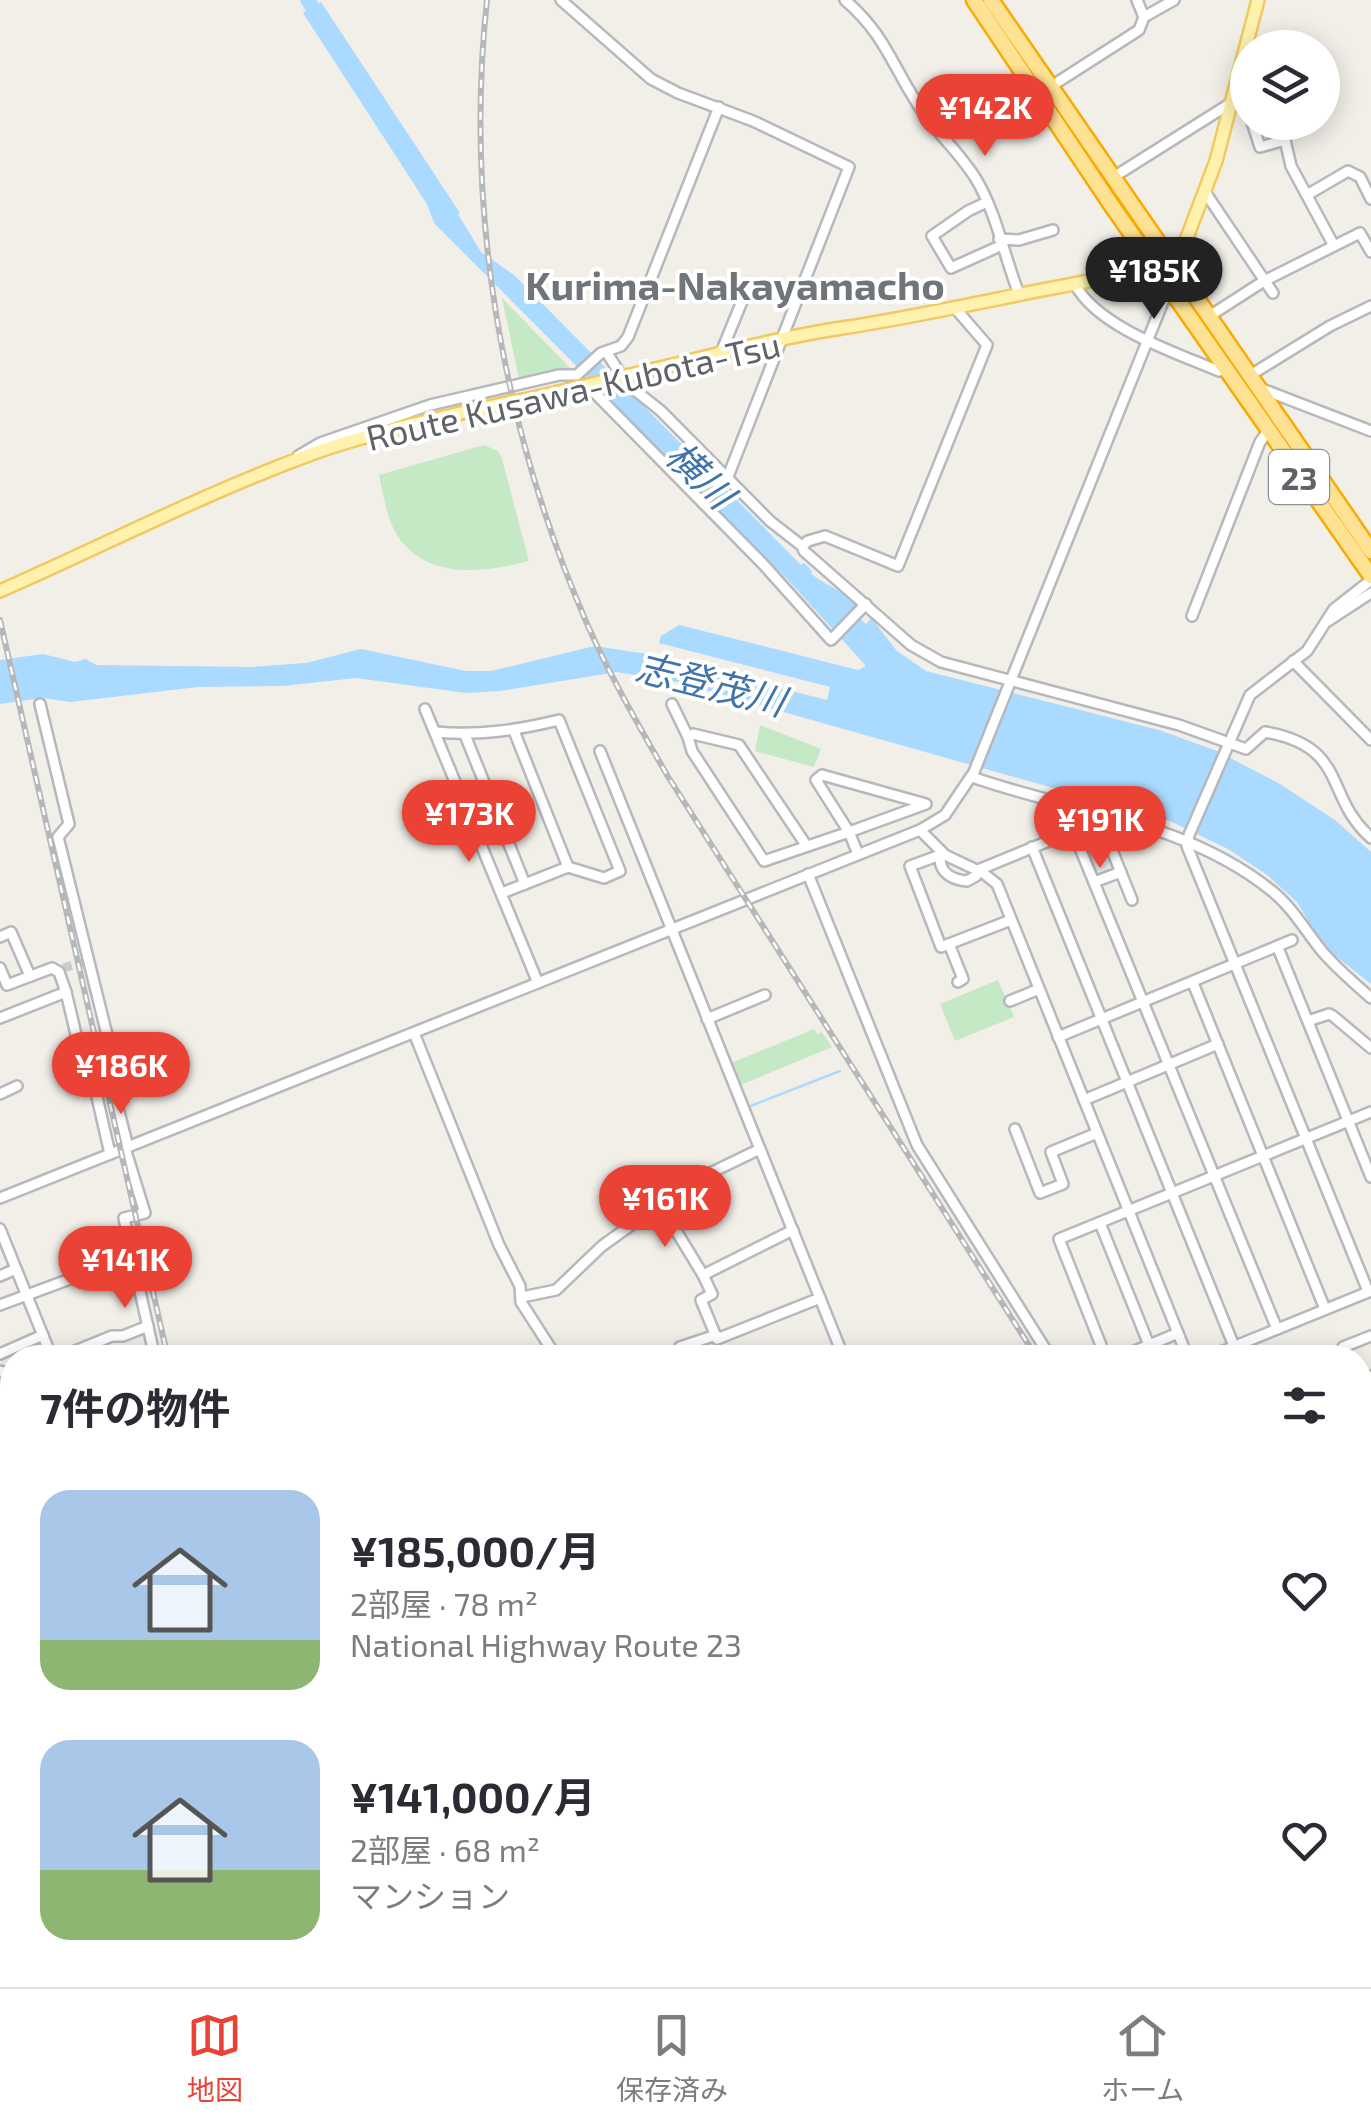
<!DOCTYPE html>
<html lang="ja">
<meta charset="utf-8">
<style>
body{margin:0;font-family:"Exo 2","Noto Sans JP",sans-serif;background:#f2f2f3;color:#2b2b33;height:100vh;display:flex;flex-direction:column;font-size:38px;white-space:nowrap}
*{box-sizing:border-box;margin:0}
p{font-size:32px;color:#7c7c81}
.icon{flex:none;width:55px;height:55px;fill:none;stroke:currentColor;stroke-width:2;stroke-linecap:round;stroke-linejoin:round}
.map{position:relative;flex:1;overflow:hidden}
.side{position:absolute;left:0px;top:1345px;width:1372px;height:642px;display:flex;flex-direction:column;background:#fff;border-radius:40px 40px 0 0;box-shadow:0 5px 25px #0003}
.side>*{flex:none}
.fabs{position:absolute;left:1230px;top:30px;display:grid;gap:20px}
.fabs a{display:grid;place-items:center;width:110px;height:110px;border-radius:50%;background:#fff;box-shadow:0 5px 25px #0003;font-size:50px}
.price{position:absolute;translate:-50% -85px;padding:0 22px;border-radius:35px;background:#ea4335;color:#fff;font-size:32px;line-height:65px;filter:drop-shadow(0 2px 5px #0008)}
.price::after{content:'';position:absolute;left:50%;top:60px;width:30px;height:22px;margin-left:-15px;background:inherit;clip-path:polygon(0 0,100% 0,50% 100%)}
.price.selected{background:#222;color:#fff}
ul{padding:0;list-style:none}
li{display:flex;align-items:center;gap:30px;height:250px;padding:0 40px}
li span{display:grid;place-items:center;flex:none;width:280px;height:200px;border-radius:30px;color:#555}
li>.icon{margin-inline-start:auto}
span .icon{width:120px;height:120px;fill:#fffc;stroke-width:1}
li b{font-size:42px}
h2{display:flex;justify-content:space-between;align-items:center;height:120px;padding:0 40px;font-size:42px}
.dock{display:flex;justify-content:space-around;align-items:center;height:140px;border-top:2px solid #e1e1e2;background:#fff;font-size:28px;color:#7c7c81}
.dock a{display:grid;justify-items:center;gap:5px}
.dock .selected{color:#ea4335}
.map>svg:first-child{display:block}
.education{fill:#e1ded6}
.green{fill:#c5e8c5}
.water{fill:#aadaff}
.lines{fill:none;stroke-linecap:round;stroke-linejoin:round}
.stream{stroke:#aadaff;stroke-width:2.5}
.river{stroke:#aadaff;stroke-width:15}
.minor-tunnel{stroke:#ccccc8;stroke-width:9;stroke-dasharray:9 4.5;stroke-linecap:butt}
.minor-casing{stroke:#b5b8bc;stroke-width:14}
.major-casing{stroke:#f2c960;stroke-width:16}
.highway-casing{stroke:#f9ab00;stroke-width:19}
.minor{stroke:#fff;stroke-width:9}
.major{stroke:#fff2af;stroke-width:11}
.highway{stroke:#fde293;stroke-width:14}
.rail-casing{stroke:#b6b7b8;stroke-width:6}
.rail{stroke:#fff;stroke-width:2.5;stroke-dasharray:8;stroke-linecap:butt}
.major-bridge-casing{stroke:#f2c960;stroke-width:16;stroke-linecap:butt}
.major-bridge{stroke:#fff2af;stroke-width:11}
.labels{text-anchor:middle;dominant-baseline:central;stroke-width:8;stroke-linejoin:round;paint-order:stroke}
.shield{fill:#fff;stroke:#8f9295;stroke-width:2.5}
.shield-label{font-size:32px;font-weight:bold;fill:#5f6368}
.street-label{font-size:35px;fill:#5f6368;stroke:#fff}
.water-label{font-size:38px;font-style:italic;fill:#4174aa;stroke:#fff}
.quarter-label{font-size:40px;font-weight:bold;fill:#70757a;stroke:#fff}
</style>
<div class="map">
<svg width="1371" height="1987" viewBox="0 0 1371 1987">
<rect width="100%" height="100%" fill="#f1efe8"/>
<g class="education">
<polygon points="12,1962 12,1975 143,1975 149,1987 0,1987 0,1968"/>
<polygon points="989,1975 1236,1975 1240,1987 993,1987"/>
</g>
<g class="green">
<polygon points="502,298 574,372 519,379"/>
<path d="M484 445 498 451 502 459 529 561C488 572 433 580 402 542 387 524 384 497 379 475Z"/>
<polygon points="760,725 821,749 814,767 755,751"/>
<polygon points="998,980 1014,1017 955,1041 940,1004"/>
<polygon points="814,1029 817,1034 822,1032 832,1047 738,1086 729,1064"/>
</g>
<g class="water">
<path d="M321 2 460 213 458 214 481 252 514 275 801 565 804 563 812 571 811 574C826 585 845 592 858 606L853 612 866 624 871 618 897 651 926 671 1159 730 1217 751 1280 784 1335 820 1371 852V984L1323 946 1297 902 1267 875 1228 849 1170 821 677 682 617 672 500 691 466 693 356 678 283 686 198 687 70 702 43 698 0 704V660L43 654 75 662 86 659 96 665 252 667 306 663 361 649 466 671H491L595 646 647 654 827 700 830 687 659 643 661 636 679 625 858 670 866 666 789 581 653 448V443L434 223 427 204 303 13Z"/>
<polygon points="1371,1474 1371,1540 1360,1545 1360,1479"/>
<polygon points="1371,1555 1371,1627 1363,1631 1370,1646 1360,1649 1360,1560"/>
</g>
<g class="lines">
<g class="stream">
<polyline points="748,1107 840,1071"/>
<polyline points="1360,1813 1371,1811"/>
<polyline points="1360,1959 1371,1955"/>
<polyline points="878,1987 909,1975"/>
<polyline points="1287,1987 1306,1979"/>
</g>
<g class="river">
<polyline points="308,0 323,25"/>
<polyline points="0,1381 12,1383"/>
<polyline points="473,1987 498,1975"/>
</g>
<g class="minor-tunnel">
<polyline points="1369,589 1371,587"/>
<polyline points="63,968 89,961"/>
</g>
<g class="minor-casing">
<g id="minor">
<polyline points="561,0 651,79 678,93 753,121 849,167 727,479 703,503"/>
<path d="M845 0C883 33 890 60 915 100 932 129 959 151 976 179 997 214 1004 256 1019 294"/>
<polyline points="1137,0 1144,17"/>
<polyline points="1236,85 1248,109"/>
<polyline points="1050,87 1139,30 1144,17 1174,0"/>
<polyline points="1252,122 1260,147 1285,140 1291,166 1333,244"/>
<polyline points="1112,178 1231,103"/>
<polyline points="1205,192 1273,293"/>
<polyline points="1307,195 1348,171 1360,177 1371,199"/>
<polyline points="987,202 968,211 932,236 951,268 1000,246"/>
<polyline points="999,239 1019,240 1053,230"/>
<path d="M1075 284C1097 327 1176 353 1219 371"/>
<path d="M955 308 987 345 898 566 825 536 808 541 802 546 804 551 911 645 941 662 1179 725 1246 749 1265 732C1349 747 1323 795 1371 838"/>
<polyline points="1208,317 1264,281 1360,233 1371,252"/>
<polyline points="607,353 626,383 661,411 770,521 802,546"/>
<polyline points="720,355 745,294"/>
<polyline points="1249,376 1330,326 1371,306"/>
<polyline points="586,384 763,564 831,640 866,604"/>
<polyline points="1262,389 1371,431"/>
<polyline points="298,456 320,443 430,405 559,375 577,375 601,353 621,346 628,337 719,107"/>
<polyline points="1192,616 1260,442 1268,431"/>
<polyline points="1328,621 1371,593"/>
<polyline points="1293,661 1371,740"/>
<polyline points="40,704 69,824 58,837 115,1067 117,1104 128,1147"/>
<polyline points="672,704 688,737"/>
<polyline points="425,709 538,983"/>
<path d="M436 732C479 736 518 730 559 720L620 871 604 878 568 867"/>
<polyline points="465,735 525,884"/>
<polyline points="600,751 844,1358"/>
<polygon points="822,775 926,804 849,832 816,780"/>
<path d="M972 777C1074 813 1184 820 1272 891 1292 907 1305 930 1321 950 1336 968 1353 982 1371 998"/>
<polyline points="1103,828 1132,900"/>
<polyline points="920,830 945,855 983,873 997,884 1188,1358"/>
<polyline points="806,845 739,745 693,734 688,737 692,751 764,861 849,832 858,854"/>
<polyline points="1032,847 1234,1346"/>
<polyline points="808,874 917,1145 1051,1358"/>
<polyline points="1094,882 1121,872"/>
<polyline points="502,893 568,867 514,731"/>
<path d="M1011 920 941 947 910 866 943 854 940 860C941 874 954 880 967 881L976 876 978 870 1073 831 1277 1329"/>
<polyline points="0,937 11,932 30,976"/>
<polyline points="949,944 963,979 958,982"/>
<polyline points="1278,948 1371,1177"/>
<polyline points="0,968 7,985 52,968 59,972 66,992"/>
<polyline points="1193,983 1325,1309"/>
<polyline points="1010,1001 1039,989"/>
<polyline points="0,1018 66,992 86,1077 95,1088 110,1154"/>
<polyline points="707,1019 765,995"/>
<polyline points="1308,1021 1329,1014 1333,1016 1371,1048"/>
<polyline points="414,1033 499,1245 520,1286 521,1302 557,1358"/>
<polyline points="1058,1037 1292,940"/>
<polyline points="0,1094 17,1086"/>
<polyline points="1084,1100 1218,1044"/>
<polyline points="1015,1129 1040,1193 1063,1184 1051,1152 1097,1133"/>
<polyline points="0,1198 920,830 945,815 974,772 1169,287"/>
<polyline points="656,1210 668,1229 675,1229 703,1275"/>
<polyline points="1100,1223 1149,1345"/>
<polyline points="0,1229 52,1358"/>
<polyline points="793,1230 703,1275 712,1294 701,1300 717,1339 820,1298"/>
<polyline points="132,1256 155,1358"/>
<polyline points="0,1276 16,1269"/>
<polyline points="1368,1291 1187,846 1189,835 1250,695 1307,651 1334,609 1371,580"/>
<polyline points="522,1297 556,1290 602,1246 634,1223 706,1175 760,1149"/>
<polyline points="0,1305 132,1256 124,1218 145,1213 125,1148"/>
<polyline points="0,1354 43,1335"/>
<polyline points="58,1358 112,1336 123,1336 148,1326"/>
<polyline points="681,1358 680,1347 716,1335"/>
<polyline points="1106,1358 1059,1239 1371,1112"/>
<polyline points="1118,1358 1178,1333"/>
<polyline points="1206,1358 1371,1291"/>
<polyline points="1279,1358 1286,1354 1288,1358"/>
<polyline points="1347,1358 1343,1347 1371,1336"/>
<polyline points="0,1371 12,1374"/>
<polyline points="1360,1380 1371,1376"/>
<polyline points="1360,1431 1371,1427"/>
<polyline points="0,1551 12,1583"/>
<polyline points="0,1612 12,1608"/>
<polyline points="0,1631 12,1663"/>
<polyline points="10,1706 12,1712"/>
<polyline points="0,1754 12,1751"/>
<polyline points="0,1802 12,1796"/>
<polyline points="1360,1875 1371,1878"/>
<polyline points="0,1965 12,1959"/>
<polyline points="278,1975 284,1987"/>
<polyline points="638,1975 645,1987"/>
<polyline points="827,1975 829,1979"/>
<polyline points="984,1975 988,1987"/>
<polyline points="1312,1975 1317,1987"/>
<polyline points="298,1987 324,1975"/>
<polyline points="677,1987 706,1975"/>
<polyline points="961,1987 957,1978 965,1975"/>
</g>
</g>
<g class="major-casing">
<g id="major">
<path d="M625 376C697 360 769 339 842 328 902 319 962 306 1022 294 1060 286 1156 272 1183 248L1216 161 1258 0"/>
<polyline points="524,400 584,386"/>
<path d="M0 591C105 545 209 491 317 452 380 430 445 417 510 402"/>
</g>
</g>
<g class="highway-casing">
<g id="highway">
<polyline points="974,0 1112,206 1371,576"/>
<polyline points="991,0 1371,551"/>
</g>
</g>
<use href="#minor" class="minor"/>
<use href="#major" class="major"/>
<use href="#highway" class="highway"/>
<g class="rail-casing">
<g id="rail">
<path d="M487 0C464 212 503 431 588 626 611 678 639 726 667 775L1037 1358"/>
<polyline points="0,620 168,1358"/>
<polyline points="1360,1742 1371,1754"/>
<polyline points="314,1975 318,1987"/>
</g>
</g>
<use href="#rail" class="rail"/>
<g class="major-bridge-casing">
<g id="major-bridge">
<polyline points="584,386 625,376"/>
<polyline points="510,402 524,400"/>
</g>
</g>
<use href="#major-bridge" class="major-bridge"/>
</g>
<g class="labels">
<rect class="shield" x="1269" y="450" width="60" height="54" rx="8"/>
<g class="shield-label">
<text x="1299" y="477">23</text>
</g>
<g class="street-label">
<text transform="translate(573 390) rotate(-13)">Route Kusawa-Kubota-Tsu</text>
</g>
<g class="water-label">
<text transform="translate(701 474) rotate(44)">横川</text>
<text transform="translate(711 683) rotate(14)">志登茂川</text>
</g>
<g class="quarter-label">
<text x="735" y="284">Kurima-Nakayamacho</text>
</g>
</g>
</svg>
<div class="fabs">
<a><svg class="icon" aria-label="layers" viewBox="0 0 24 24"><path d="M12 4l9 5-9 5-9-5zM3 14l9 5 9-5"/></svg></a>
</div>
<b class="price" style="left:985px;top:159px">¥142K</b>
<b class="price selected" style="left:1154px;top:322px">¥185K</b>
<b class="price" style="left:469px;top:865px">¥173K</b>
<b class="price" style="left:1100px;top:871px">¥191K</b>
<b class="price" style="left:121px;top:1117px">¥186K</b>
<b class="price" style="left:665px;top:1250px">¥161K</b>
<b class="price" style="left:125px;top:1311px">¥141K</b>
<section class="side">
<h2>7件の物件<svg class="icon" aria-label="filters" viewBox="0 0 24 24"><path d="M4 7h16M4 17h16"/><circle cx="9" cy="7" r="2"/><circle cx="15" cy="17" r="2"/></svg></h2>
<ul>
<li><span style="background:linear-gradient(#a9c7e8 75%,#8fb573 0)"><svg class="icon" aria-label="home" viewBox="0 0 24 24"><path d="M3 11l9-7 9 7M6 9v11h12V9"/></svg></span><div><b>¥185,000/月</b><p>2部屋 · 78 m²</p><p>National Highway Route 23</p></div><svg class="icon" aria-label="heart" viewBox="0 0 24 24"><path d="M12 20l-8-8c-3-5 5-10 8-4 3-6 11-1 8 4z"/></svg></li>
<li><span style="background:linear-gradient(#a9c7e8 65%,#8fb573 0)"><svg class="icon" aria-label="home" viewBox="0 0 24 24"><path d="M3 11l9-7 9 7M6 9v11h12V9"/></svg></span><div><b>¥141,000/月</b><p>2部屋 · 68 m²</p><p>マンション</p></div><svg class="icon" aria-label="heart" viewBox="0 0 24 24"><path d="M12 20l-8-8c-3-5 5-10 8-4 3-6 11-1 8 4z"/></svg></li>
</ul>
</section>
</div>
<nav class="dock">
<a class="selected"><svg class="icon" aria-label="map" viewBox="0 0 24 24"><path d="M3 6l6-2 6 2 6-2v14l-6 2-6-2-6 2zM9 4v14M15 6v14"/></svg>地図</a>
<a><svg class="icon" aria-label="saved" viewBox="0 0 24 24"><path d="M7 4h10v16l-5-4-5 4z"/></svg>保存済み</a>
<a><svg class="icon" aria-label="home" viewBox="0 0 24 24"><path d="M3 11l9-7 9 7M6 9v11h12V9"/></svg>ホーム</a>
</nav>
